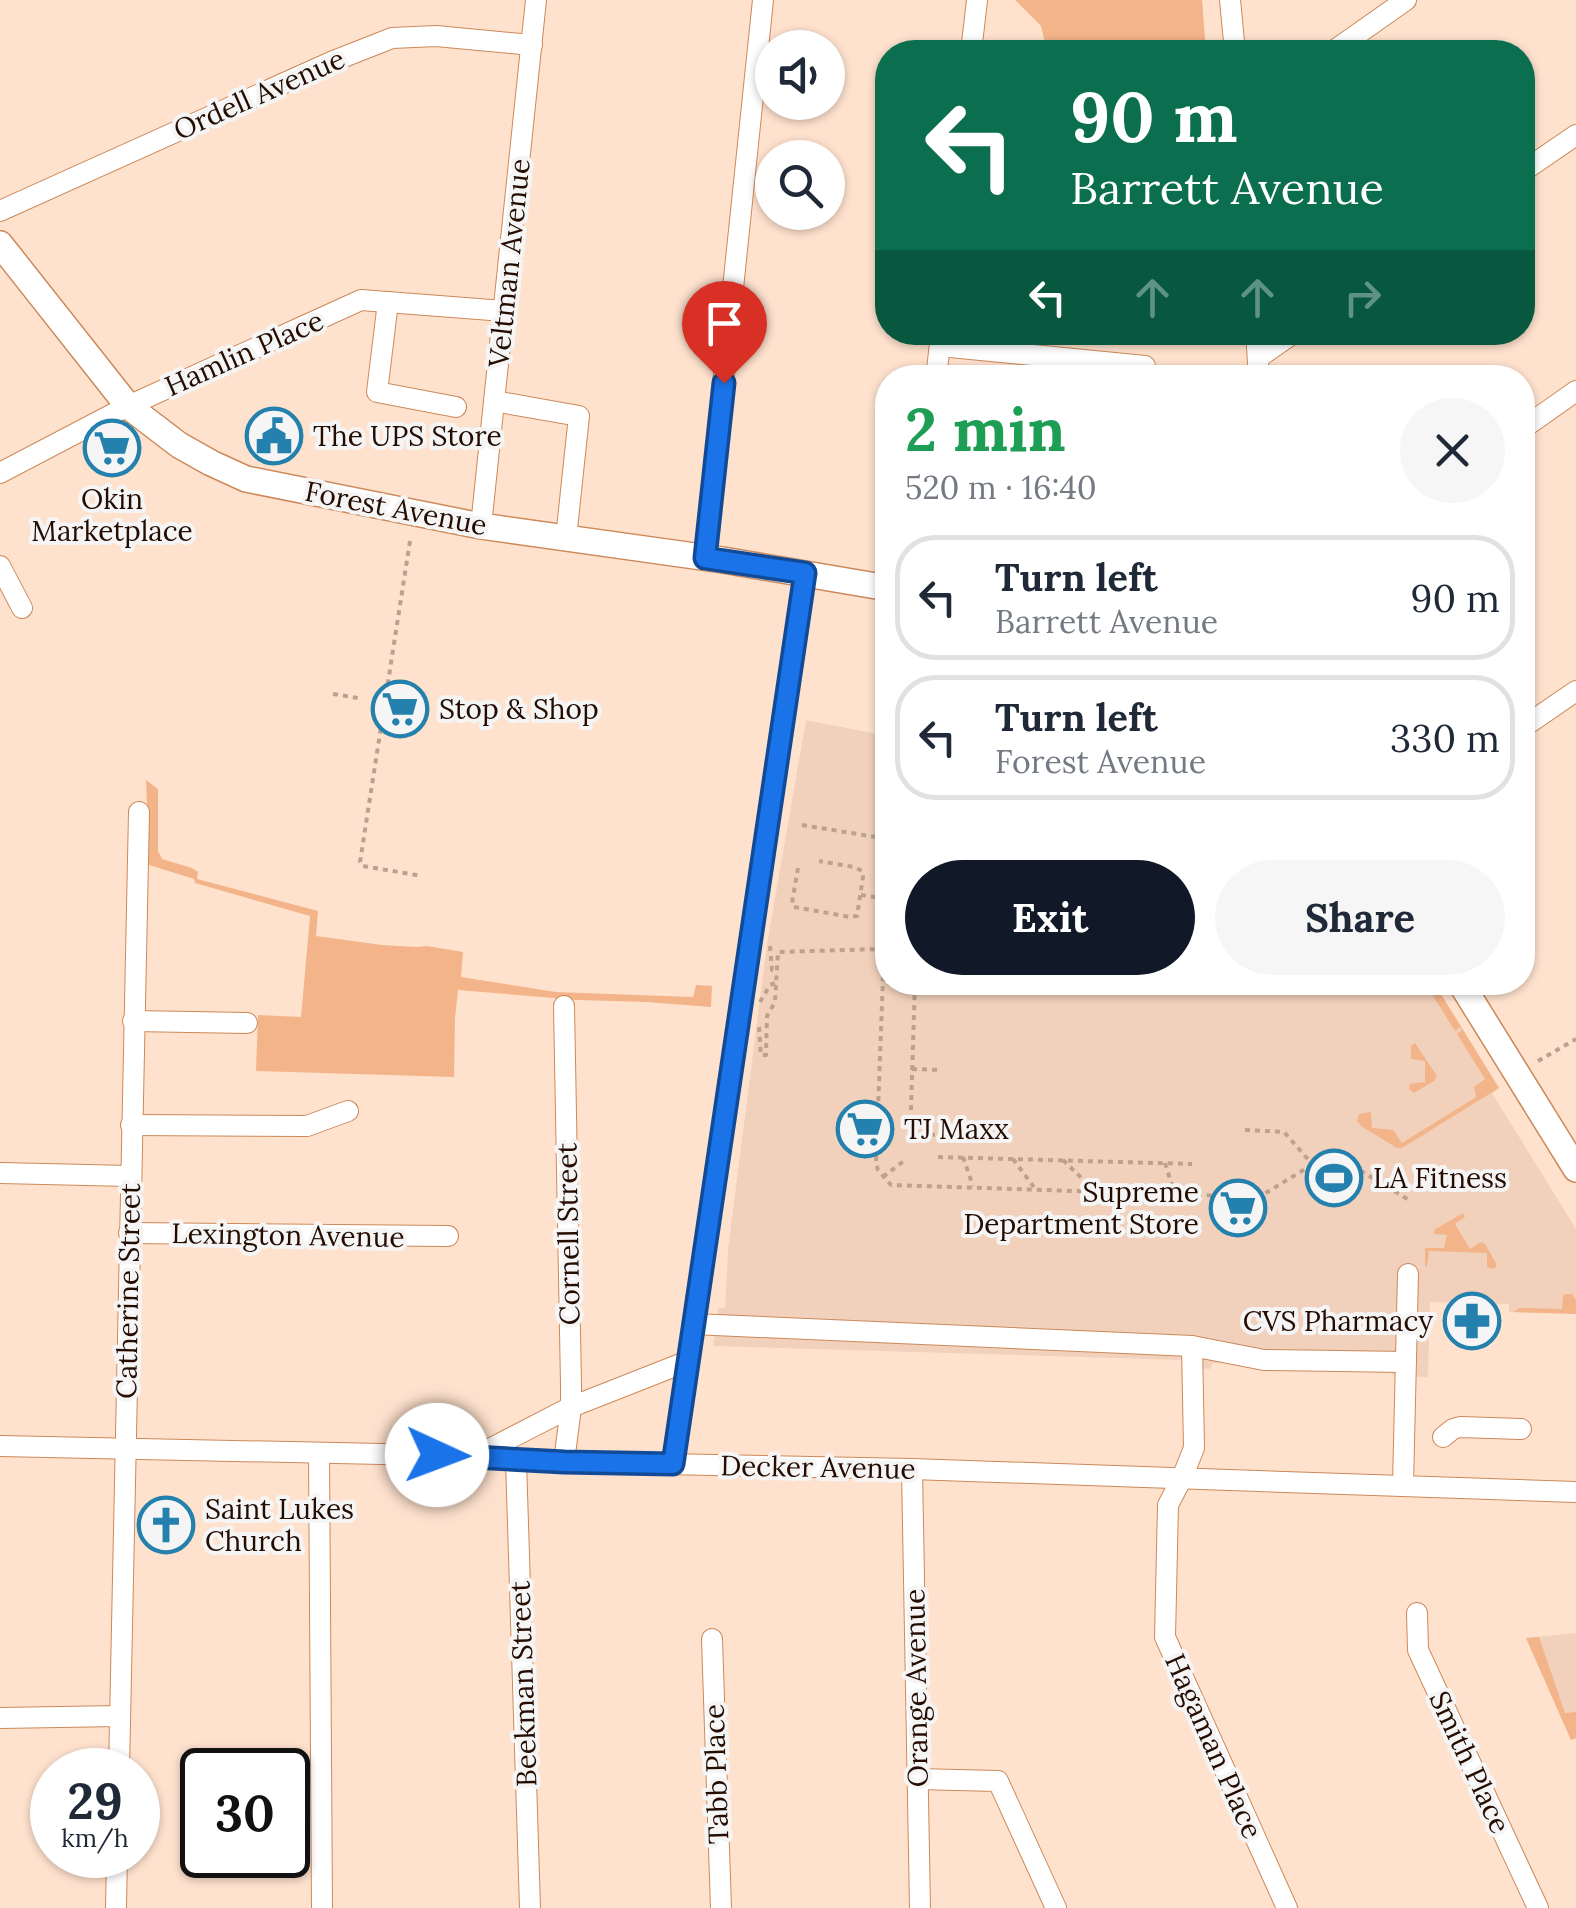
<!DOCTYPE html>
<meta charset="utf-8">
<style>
:root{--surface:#fff;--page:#f6f6f7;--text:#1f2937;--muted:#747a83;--line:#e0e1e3;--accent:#111827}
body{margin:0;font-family:Lora,serif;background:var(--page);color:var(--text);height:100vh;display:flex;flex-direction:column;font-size:38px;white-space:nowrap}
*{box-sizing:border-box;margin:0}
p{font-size:32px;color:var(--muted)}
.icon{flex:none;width:55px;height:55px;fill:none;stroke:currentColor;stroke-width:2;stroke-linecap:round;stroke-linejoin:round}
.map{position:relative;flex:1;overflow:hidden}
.panel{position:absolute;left:875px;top:365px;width:660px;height:630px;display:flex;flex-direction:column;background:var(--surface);border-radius:40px;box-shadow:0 2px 8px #0004}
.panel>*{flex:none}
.hud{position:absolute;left:875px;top:40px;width:660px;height:305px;border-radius:40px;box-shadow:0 2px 8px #0004;background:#0b6e4f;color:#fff;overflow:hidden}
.controls{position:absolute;left:755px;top:30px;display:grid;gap:20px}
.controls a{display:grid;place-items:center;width:90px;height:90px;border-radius:50%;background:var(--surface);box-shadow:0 2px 8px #0004;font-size:50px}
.speed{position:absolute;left:30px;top:1748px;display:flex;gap:20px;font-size:50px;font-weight:700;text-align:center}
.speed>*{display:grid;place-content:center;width:130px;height:130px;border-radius:50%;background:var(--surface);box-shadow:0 2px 8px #0004;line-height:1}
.speed small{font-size:25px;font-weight:400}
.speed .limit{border:5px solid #111;border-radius:15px;background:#fff;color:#111}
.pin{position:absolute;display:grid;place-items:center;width:85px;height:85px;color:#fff;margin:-102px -42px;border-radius:50% 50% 50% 0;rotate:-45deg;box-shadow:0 0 10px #0007}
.pin .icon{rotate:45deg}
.me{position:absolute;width:110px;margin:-55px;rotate:92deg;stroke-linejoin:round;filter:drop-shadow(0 0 8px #0008)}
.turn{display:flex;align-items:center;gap:35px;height:210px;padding:0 30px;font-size:45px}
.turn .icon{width:130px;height:130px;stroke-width:2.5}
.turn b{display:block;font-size:70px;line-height:85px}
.lanes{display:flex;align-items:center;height:95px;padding:0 30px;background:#0003;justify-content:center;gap:50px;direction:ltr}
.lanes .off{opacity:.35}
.round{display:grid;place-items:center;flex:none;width:105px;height:105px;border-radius:52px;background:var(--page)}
.overview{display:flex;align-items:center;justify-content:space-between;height:170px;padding:0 30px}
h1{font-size:60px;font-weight:700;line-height:75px;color:#1e9e55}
.primary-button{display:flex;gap:20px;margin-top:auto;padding:20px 30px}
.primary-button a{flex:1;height:115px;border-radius:60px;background:var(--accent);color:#fff;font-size:40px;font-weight:700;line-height:115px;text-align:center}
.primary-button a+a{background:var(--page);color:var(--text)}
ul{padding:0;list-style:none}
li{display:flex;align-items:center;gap:30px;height:125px;margin:0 20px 15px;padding:0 10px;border:5px solid var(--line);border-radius:40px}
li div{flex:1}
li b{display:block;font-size:38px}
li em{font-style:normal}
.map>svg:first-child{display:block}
.built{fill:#f1d1bc}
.green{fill:#f4b489}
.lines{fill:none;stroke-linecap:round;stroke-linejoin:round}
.minor-casing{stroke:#cc8959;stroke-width:22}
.major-casing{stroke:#cc8959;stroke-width:28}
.path{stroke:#bda18f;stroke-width:4;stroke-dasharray:5 5;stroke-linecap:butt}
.minor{stroke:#fff;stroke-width:20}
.major{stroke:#fff;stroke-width:25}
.route-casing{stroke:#114b97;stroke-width:25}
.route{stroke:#1a73e8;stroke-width:18}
.labels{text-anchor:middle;stroke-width:8;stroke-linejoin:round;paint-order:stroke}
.street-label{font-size:28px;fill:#250c00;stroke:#f5f5f5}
.poi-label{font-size:28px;fill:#250c00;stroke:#f5f5f5;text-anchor:start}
</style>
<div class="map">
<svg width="1576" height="1908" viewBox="0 0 1576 1908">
<rect width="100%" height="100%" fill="#ffe2ce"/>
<g class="built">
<path d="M806,720l81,16 1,246 546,1 65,105 -7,5 84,136v85l-67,-2v-8l-79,-2 -2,75 -35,-2 -2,-4 -155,-8h-23l-3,6 -24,-2 -2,-6 -3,-1 -468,-14 5,-38h7l3,-59 39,-305z"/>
<path d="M1576,1633v105l-5,2 -45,-102z"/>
</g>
<g class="green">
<path d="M1015,0h187l4,52h-103l-58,-9 -4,-17z"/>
<path d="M146,780l12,9v62l4,8 30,9 6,4 -1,7 121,32 -2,25 66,9 35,2 10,-1 36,6 -2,25 95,15 137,5 3,-12 16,1 -1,21 -65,-5 -69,-2 -119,-10 -3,28 -1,59 -198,-6 2,-56 43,2 9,-101 -115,-33 -1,-4 -45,-14z"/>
<path d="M1425,983h9l65,105 -97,60h-5l-36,-22 -4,-5 2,-7 12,-2 1,16 21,2 9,13 74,-46 -2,-10 11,-8 -28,-45 5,-4 -2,-3 -5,4z"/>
<path d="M1415,1043l22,33 -3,5 -20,12 -5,-4 1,-5 15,-2v-21l-14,-2v-13z"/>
<path d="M1463,1213l2,4 -10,7 15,25 11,-7 4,2 11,19v4l-4,2 -5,-2v-14l-58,-2 -2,15h-2v-18h19l3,-13 -13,-1v-4z"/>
<path d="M1565,1294h7l4,6v14l-63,-2 7,-4 42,1 1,-12z"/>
<path d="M1539,1637l26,76 11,-1v26l-5,2 -45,-102z"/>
</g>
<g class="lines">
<g class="minor-casing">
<g id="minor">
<path d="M1230,0l5,52"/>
<path d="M971,52l6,-52"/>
<path d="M1332,52l74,-52"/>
<path d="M1522,172l54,-37"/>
<path d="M0,211l331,-149 61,-24 44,-2 96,9"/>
<path d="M388,302l-11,90 79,15"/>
<path d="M1256,332l3,46"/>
<path d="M940,346l205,20"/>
<path d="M1258,358l37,-26"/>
<path d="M936,378l5,-43"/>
<path d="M494,401l85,15 -13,122"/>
<path d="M1522,429l54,-38"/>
<path d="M0,473l128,-67 233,-106 143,11"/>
<path d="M481,526l55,-526"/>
<path d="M705,557l58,-557"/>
<path d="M0,566l22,42"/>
<path d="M1522,728l54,-37"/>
<path d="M133,1021l114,2"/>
<path d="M131,1125l176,1 41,-15"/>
<path d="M0,1173l130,3"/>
<path d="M129,1233l319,3"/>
<path d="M693,1324l499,22 72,14 142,2"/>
<path d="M1192,1346l2,102 -12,30 -14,27 -3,132 122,271"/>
<path d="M1443,1437l10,-8 7,-2 61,2"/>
<path d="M0,1446l476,10 88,6 348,7 664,23"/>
<path d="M319,1453l3,455"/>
<path d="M476,1456l95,-49 117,-46"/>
<path d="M516,1460l14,448"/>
<path d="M564,1462l7,-55v-22l-7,-379"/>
<path d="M673,1464l132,-891"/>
<path d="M912,1469l8,439"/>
<path d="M1403,1485l5,-211"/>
<path d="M1417,1613l1,37 120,258"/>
<path d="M712,1639l9,269"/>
<path d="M0,1718l120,-2"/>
<path d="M119,1770l20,-958"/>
<path d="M917,1779l81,2 58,127"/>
<path d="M116,1908l1,-53"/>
</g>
</g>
<g class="major-casing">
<g id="major">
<path d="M0,244l128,162 51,39 32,18 35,16 235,47 242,34 165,28"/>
<path d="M1460,982l116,187"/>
</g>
</g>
<g class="path">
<path d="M1311,341l13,-9"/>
<path d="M410,541l-50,321 3,4 59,10"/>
<path d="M333,694l25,4"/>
<path d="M802,825l86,14"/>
<path d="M798,868l-6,35 2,4 56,10 7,-1 6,-39 -1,-6 -8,-4 -35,-6"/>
<path d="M861,895l27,4"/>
<path d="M770,946l2,24h5"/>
<path d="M760,1002l10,-17 5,-2"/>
<path d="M759,1027l2,28h5l1,-39 8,-14 3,-50 102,-3 4,2 -8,213 2,6 13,15 368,12 66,-40 8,-3 76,46"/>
<path d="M1538,1061l38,-22"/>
<path d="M912,1069l29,1"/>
<path d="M1245,1130l39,2 29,33"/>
<path d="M910,1134l29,1"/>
<path d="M910,1140l5,-158"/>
<path d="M938,1157l254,7"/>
<path d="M963,1157l10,29"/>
<path d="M1013,1159l23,31"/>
<path d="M1063,1160l33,32"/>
<path d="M1165,1163l10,32"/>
<path d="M883,1177l22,-17"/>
</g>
<use href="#minor" class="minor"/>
<use href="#major" class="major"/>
</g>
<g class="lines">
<g class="route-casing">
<path id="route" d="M437,1455l127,7 109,2 132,-891 -100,-15 19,-175"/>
</g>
<use href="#route" class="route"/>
</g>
<defs>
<g id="civic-ring" transform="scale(2.875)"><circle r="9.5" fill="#f5f5f5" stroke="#2480ad" stroke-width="1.5"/><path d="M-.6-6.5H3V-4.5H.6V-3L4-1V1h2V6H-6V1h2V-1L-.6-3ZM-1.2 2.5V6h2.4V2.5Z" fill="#2480ad"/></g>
<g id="supermarket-ring" transform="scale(2.875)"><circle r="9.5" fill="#f5f5f5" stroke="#2480ad" stroke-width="1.5"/><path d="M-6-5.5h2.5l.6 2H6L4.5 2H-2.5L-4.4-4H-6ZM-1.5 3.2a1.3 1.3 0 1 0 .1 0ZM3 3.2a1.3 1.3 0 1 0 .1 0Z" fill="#2480ad"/></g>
<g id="stadium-ring" transform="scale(2.875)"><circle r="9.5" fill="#f5f5f5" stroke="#2480ad" stroke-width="1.5"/><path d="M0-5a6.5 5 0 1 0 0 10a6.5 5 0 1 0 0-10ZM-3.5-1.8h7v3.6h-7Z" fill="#2480ad"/></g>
<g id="pharmacy-ring" transform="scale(2.875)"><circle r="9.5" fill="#f5f5f5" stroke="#2480ad" stroke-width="1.5"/><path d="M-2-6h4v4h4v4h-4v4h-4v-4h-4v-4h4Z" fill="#2480ad"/></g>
<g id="church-ring" transform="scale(2.875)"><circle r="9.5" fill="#f5f5f5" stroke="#2480ad" stroke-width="1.5"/><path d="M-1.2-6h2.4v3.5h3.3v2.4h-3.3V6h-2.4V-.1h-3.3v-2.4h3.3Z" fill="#2480ad"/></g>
</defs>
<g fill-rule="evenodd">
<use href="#civic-ring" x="274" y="436"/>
<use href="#supermarket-ring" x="112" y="448"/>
<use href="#supermarket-ring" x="400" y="709"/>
<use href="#supermarket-ring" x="865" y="1129"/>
<use href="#stadium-ring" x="1334" y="1178"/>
<use href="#supermarket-ring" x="1238" y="1208"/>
<use href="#pharmacy-ring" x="1472" y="1321"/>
<use href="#church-ring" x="166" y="1525"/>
</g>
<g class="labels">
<g class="street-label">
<text transform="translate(259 94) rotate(-24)" y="10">Ordell Avenue</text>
<text transform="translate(509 263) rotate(-84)" y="10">Veltman Avenue</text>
<text transform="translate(244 353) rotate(-24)" y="10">Hamlin Place</text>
<text transform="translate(396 508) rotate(11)" y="10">Forest Avenue</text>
<text transform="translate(568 1234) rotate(-91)" y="10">Cornell Street</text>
<text transform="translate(288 1235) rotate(1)" y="10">Lexington Avenue</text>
<text transform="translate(128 1291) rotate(-89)" y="10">Catherine Street</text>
<text transform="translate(818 1467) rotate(1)" y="10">Decker Avenue</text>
<text transform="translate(523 1684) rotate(-92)" y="10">Beekman Street</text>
<text transform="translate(916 1688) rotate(-91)" y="10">Orange Avenue</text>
<text transform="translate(1214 1746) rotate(66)" y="10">Hagaman Place</text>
<text transform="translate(1470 1762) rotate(65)" y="10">Smith Place</text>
<text transform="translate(716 1774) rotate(-92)" y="10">Tabb Place</text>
</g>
<g class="poi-label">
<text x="313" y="446">The UPS Store</text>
<text x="112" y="509" text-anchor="middle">Okin<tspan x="112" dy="32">Marketplace</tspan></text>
<text x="439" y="719">Stop &amp; Shop</text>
<text x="904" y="1139">TJ Maxx</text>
<text x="1373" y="1188">LA Fitness</text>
<text x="1199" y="1202" text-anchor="end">Supreme<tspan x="1199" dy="32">Department Store</tspan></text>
<text x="1433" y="1331" text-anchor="end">CVS Pharmacy</text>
<text x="205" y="1519">Saint Lukes<tspan x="205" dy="32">Church</tspan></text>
</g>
</g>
</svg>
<div class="controls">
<a><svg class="icon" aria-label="sound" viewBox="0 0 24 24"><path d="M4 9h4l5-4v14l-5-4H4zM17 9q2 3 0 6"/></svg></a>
<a><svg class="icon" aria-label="search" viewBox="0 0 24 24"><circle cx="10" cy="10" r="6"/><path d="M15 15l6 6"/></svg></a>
</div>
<div class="speed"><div>29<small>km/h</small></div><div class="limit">30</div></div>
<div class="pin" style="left:724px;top:383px;background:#d93025"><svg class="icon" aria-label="arrive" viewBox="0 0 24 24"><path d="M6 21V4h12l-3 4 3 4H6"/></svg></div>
<svg class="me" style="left:437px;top:1455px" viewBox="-20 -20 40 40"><circle r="19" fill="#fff"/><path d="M0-13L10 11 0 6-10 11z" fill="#1a73e8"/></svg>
<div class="hud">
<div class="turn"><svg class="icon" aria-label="left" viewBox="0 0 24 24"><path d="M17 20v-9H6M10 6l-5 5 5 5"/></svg><div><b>90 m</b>Barrett Avenue</div></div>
<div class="lanes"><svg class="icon" aria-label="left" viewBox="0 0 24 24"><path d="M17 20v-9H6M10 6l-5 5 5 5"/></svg><svg class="icon off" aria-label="ahead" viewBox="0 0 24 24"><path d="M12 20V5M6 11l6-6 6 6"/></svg><svg class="icon off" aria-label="ahead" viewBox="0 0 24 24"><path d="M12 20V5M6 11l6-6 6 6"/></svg><svg class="icon off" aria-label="right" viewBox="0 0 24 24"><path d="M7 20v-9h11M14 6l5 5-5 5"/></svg></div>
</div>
<section class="panel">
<div class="overview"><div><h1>2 min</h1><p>520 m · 16:40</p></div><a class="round"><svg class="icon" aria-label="close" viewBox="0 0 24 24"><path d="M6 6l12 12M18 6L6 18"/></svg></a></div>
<ul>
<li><svg class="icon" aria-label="left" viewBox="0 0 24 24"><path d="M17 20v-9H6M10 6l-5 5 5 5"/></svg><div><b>Turn left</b><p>Barrett Avenue</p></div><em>90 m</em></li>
<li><svg class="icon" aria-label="left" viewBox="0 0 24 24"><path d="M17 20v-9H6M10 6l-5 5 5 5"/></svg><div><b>Turn left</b><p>Forest Avenue</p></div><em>330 m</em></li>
</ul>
<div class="primary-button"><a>Exit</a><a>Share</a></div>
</section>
</div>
